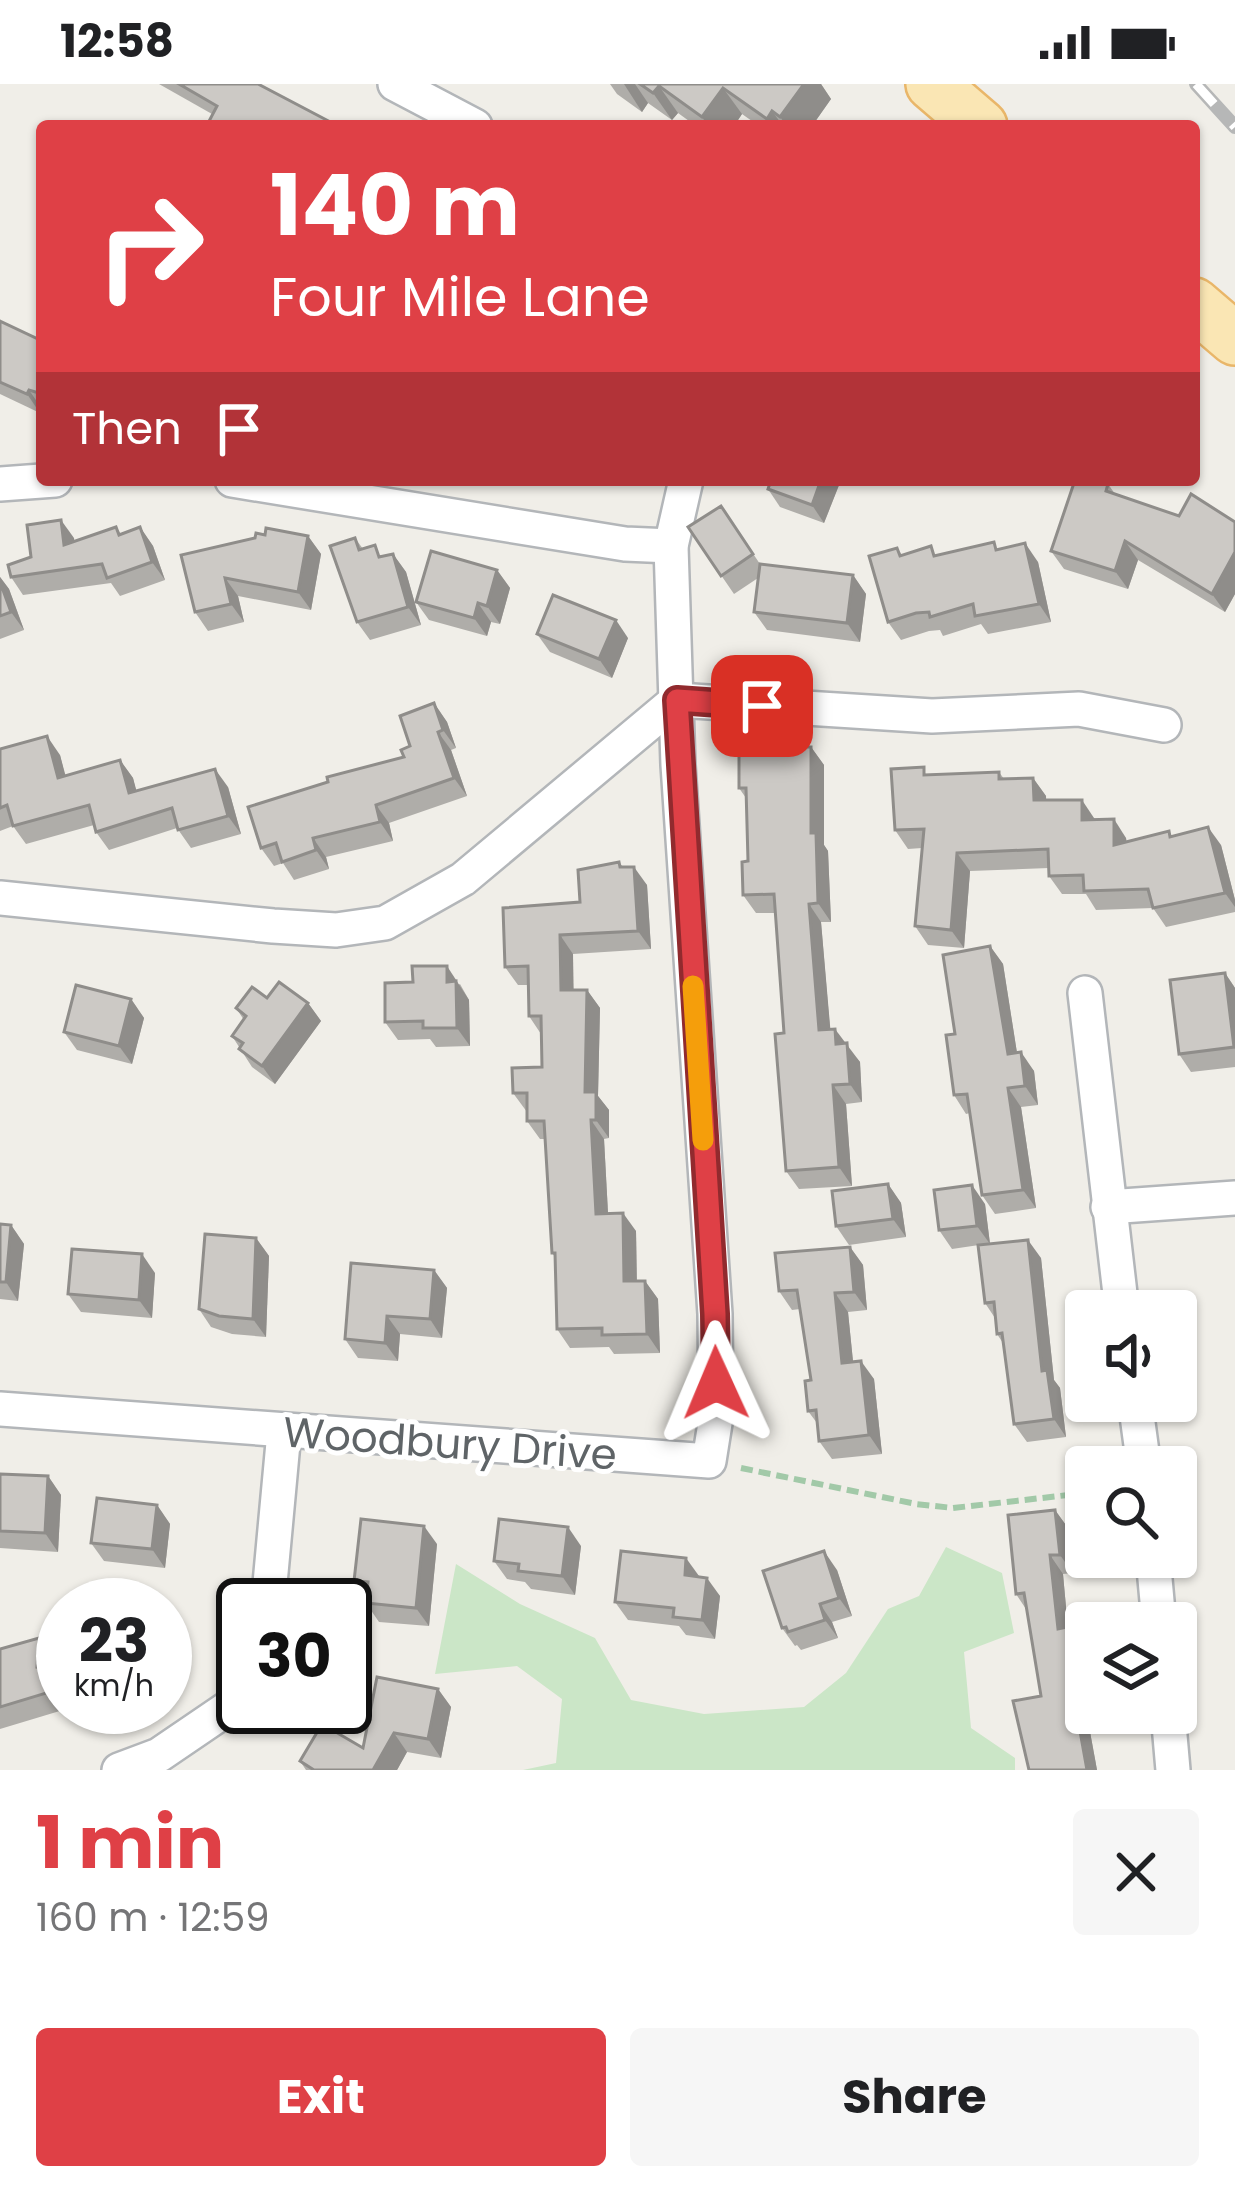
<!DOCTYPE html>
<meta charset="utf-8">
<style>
:root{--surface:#fff;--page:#f6f6f6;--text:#202124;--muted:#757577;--accent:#df4046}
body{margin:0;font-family:Poppins,sans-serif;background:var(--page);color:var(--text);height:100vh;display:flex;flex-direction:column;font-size:45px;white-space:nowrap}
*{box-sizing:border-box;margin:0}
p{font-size:39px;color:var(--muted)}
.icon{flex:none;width:66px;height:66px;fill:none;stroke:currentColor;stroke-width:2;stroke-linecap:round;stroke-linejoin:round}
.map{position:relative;height:1686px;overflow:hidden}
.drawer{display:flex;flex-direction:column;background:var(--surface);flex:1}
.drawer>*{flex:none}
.top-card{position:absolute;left:36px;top:36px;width:1164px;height:366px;border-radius:12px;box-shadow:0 3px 9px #0004;background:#df4046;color:#fff;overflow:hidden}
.fabs{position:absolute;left:1065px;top:1206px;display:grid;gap:24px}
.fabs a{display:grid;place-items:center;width:132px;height:132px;border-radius:12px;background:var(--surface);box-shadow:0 3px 9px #0004;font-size:60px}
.speed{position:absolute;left:36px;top:1494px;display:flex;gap:24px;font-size:60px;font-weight:700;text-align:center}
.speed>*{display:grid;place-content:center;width:156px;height:156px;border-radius:50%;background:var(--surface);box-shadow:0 3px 9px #0004;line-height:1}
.speed small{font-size:30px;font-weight:400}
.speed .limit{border:6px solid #111;border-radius:18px;background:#fff;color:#111}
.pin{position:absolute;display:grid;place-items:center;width:102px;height:102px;color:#fff;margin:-51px;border-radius:24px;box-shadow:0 6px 18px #0006}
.me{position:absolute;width:132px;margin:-66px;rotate:359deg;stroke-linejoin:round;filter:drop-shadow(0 0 9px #0008)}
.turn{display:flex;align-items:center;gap:42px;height:252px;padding:0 36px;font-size:54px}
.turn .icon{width:156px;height:156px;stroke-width:2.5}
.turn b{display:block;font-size:84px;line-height:102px}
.then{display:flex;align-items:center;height:114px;padding:0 36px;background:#0003;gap:24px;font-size:45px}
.round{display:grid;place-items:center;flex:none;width:126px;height:126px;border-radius:12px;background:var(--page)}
.overview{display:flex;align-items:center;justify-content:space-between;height:204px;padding:0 36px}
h1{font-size:72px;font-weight:700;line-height:90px;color:var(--accent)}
.primary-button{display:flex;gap:24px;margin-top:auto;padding:24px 36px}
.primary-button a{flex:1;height:138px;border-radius:12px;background:var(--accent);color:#fff;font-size:48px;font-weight:700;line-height:138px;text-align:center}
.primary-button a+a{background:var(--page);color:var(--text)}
.status{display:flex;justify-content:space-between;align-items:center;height:84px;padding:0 60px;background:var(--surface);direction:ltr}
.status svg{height:33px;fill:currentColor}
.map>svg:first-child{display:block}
.green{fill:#cbe6c7}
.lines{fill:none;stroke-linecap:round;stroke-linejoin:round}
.minor-casing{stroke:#b3b6b9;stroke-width:38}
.primary-casing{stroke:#e9b669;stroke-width:56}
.path{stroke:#a2c9a8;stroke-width:6;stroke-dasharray:12 6;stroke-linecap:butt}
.minor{stroke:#fff;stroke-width:33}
.primary{stroke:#fae6b4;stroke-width:51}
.rail-casing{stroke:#b6b7b7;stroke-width:14}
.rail{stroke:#fff;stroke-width:9;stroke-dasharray:27;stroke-linecap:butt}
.wall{fill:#afada9}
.shaded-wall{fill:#8f8d8a}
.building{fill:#ccc9c5;stroke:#8f8d8a;stroke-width:3}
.route-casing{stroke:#912a2e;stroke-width:30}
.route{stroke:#df4046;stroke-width:21}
.slow{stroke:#f59e0b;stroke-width:21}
.labels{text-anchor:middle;stroke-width:10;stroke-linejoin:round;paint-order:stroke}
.street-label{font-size:42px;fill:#5f6467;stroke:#fff}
</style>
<div class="status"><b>12:58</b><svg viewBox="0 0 49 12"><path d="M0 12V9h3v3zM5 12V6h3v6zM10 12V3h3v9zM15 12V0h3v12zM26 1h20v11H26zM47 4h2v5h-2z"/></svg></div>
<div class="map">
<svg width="1235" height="1686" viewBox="0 0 1235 1686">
<rect width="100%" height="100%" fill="#f0eee8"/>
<path class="green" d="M946,1463l56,26 12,60 -50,19 7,76 44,30v12h-492l33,-7 6,-64 -45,-33 -82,8 21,-110 64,40 75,34 36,62 73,14 100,-7 42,-34 42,-64 31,-13z"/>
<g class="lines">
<g class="minor-casing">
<g id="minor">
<path d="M395,0l80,42"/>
<path d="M232,396l393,64 46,2"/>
<path d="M0,400l55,-4"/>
<path d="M677,616l255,16 147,-7 85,16"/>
<path d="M0,814l273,28 63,4 49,-7 78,-44 214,-179"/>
<path d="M1085,909l37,318"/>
<path d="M1108,1123l127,-9"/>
<path d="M1135,1317l9,66"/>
<path d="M0,1325l709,52 7,-44 -1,-103 -37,-549 -7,-219 15,-66"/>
<path d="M1153,1473l6,66"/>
<path d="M268,1521l16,-173"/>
<path d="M1168,1629l5,57"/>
<path d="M119,1686l40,-15 72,-49 12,-27"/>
</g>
</g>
<g class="primary-casing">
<g id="primary">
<path d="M932,0l49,42"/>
<path d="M1194,220l41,35"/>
</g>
</g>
<path class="path" d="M741,1384l175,36 37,4 133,-15"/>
<use href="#minor" class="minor"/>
<use href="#primary" class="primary"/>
<g class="rail-casing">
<path id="rail" d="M1196,0l39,43"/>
</g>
<use href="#rail" class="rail"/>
</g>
<g class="wall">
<path d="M159,0h99l-46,30z"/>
<path d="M610,0h211l10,15 -19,27h-53l-17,-12 -8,12h-38l-18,-13 -6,7 -24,-17 -6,9 -25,-18z"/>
<path d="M0,237l42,20v68l-2,4 -40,-19z"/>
<path d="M841,396l-17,43 -44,-16 -12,-18z"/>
<path d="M1108,400l7,10 64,22 56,6v72l-10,18 -87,-52 -10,29 -64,-20 -13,-18z"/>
<path d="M721,422l39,58 93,11 13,19 -6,48 -93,-12 -13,-18 4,-34 -24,16 -46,-67z"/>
<path d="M116,443l5,7 19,-7 13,19 12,34 -45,16 -9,-13 -88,12 -12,-18 20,-20 43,-19v4z"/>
<path d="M265,451l43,1 13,18 -10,56 -73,-14 6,26 -36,9 -13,-19 60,-74z"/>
<path d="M355,454l8,11 19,7 11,-2 13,18 15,53 -51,15 -13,-18z"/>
<path d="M897,464l5,7h35l62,-6 39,13 13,60 -63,12 -7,-10 -38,12 -3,-6 -11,1 -28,9 -13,-18z"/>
<path d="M497,486l13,18 -10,36 -9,-2 -4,14 -58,-16 -13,-18z"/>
<path d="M0,493l9,12 15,41 -24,9z"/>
<path d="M537,550l91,4 -16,40 -62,-26z"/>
<path d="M434,619l13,19 9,26 -5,2 16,46 -78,27 4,18 -67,16 3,12 -35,11 -11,-17 -9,3 -13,-18 143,-91z"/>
<path d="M811,663l13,18v80l4,6 3,71h-10l9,107 30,33 2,40 -16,2 6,82 -53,3 -13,-18 -2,-138 -9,-120h-19l-13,-18 5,-34 -2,-63 -7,-10z"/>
<path d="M0,665l60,6 5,21 55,-16 13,18 3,13 92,-4 13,47 -50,14 -14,-20 -68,22 -13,-18 -2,-7 -68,19 -13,-18 -13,5z"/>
<path d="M999,688l5,7 29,-1 13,18v4l48,18 32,20 1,4 42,-11 3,5 49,9 14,55v12l-69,15 -13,-19 -57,2 -10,-16h-24l-13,-18v-8l-79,3 -6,77 -36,-3 -13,-19 7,-78 -14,1 -13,-19 34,-56z"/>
<path d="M619,778l4,5 24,18 4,64 -78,5v36h14l13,18 -2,88 11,14v28l-5,1 4,74 28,18 1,50h8l13,18 2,54 -46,1 -5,-7 -39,1 -13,-19 -1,-71 -4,-5 -7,-114h-5l-13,-18v-9l-14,-19 29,-26 -1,-33 -12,-18 -1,-31h-10l-13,-18 75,-65z"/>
<path d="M990,862l13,18 14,89 17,18 4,34 -17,2 15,101 -41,6 -13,-19 -12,-82 -4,1 -12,-19 1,-61z"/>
<path d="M1225,889l10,15v79l-44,5 -12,-18z"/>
<path d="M460,900l9,16 1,46 -34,1 -6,-8 -32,1 -13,-18z"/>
<path d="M267,914l41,5 13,18 -46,63 -23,-17 -20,-31 12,-16 -8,-12z"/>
<path d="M131,915l13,19 -12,46 -55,-14 -13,-18z"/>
<path d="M888,1100l13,19 5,34 -57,8 -13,-19z"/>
<path d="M985,1120l5,40 51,14 13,122 6,8 6,49 -39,5 -13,-18 -11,-81 -6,-9 -2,-16 -10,-15 -6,-58 -27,4 -13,-19z"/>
<path d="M0,1140l11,1 13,19 -6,57 -18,-2z"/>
<path d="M256,1154l13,18 -3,81 -34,-3 -21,-7 -12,-18z"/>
<path d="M850,1163l13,18 4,45 -19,2 5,50 21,17 8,75 -50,5 -13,-18 -2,-18 -9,-12 3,-31 -11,-71 -8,1 -13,-19z"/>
<path d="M434,1186l13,18 -5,50 -42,-4 -2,27 -40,-3 -13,-19z"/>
<path d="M155,1189l-3,45 -71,-6 -13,-18z"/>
<path d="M0,1390l48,2 13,19 -3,57 -58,-4z"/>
<path d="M157,1421l13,19 -5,44 -61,-7 -13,-18z"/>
<path d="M1055,1426l13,18 5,45 -10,1 5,55 12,17 6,31v11h-4l15,82h-68l12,-74 -15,-87 -10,-15z"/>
<path d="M437,1460l-8,82 -50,-4 -13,-19v-5l-12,-17z"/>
<path d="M581,1462l-6,49 -44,-6 -6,-7 -18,-3 -13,-18z"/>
<path d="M837,1486l15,46 -20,6 6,16 -37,12 -4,-5 -2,1 -13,-18z"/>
<path d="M699,1493l21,19 -5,43 -29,-4 -7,-9 -51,-6 -13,-18z"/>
<path d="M39,1554l13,18 -1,12 12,1v38h10l-73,22v-80z"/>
<path d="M438,1605l13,18 -10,51 -34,-6 -10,18h-91l-6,-9 63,-13z"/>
</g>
<g class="shaded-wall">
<path d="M624,0h11l13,19 -6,9z"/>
<path d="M804,0h17l10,15 -19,27h-25l-7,-9z"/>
<path d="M659,2l19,27 -6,7 -19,-27z"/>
<path d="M723,4l19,26 -8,12h-26l-6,-9z"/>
<path d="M772,27l11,15h-11l-5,-7z"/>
<path d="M29,306l13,19 -2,4 -13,-19z"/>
<path d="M821,396h20l-17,43 -12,-18z"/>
<path d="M61,436l13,18 3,25 -13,-18z"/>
<path d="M140,443l13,19 12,34 -13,-18z"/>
<path d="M308,452l13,18 -10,56 -13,-18z"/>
<path d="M1125,457l13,19 -10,29 -13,-18z"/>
<path d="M1025,459l13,19 13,60 -12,-18z"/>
<path d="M1235,468v42l-10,18 -13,-18z"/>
<path d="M393,470l13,18 15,53 -13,-18z"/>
<path d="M497,486l13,18 -10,36 -13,-18z"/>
<path d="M853,491l13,19 -6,48 -13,-19z"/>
<path d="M0,493l9,12 15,41 -13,-18 -11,-30z"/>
<path d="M225,494l13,18 6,26 -13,-18z"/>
<path d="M478,519l13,19 -4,14 -13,-18z"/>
<path d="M616,536l12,18 -16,40 -13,-19z"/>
<path d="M434,619l13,19 9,26 -13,-18z"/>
<path d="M438,648l13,18 16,46 -13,-18z"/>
<path d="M47,652l13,19 11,41 -13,-18z"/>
<path d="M811,663l13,18v80l4,6 3,71 -13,-19 -7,-70z"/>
<path d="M120,676l13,18 9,33 -13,-18z"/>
<path d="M215,685l13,18 13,47 -13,-18z"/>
<path d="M1033,694l13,18 1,23 -13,-19z"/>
<path d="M1082,716l12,18 1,20 -13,-18z"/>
<path d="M376,721l13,18 4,18 -13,-19z"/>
<path d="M1114,735l12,19 1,25 -13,-18z"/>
<path d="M1208,743l13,18 14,55v7l-10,-14z"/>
<path d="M313,754l13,19 3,12 -13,-19z"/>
<path d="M957,769l13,18 -6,77 -13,-18z"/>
<path d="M634,783l13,18 4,64 -13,-18z"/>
<path d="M809,820l12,18 11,126 -13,-18z"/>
<path d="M560,851l13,19 1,55 -13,-19z"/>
<path d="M990,862l13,18 17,108 -12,-18z"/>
<path d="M447,882l22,34 1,46 -13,-18 -10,-46z"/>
<path d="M1225,889l10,15v61l-1,-2z"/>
<path d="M587,906l13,18 -2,88 11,14v28l-13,-18 -11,-28z"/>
<path d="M131,915l13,19 -12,46 -13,-18z"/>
<path d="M308,919l13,18 -46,63 -13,-18z"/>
<path d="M835,945l25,33 2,40 -12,-18 -14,-40z"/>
<path d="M1021,968l13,19 4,34 -13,-19z"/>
<path d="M833,1001l13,19 6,82 -13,-19z"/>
<path d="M1008,1004l13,19 15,101 -13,-18z"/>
<path d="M591,1036l13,19 5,93 -13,-18z"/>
<path d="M888,1100l13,19 5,34 -13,-18z"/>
<path d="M972,1101l13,19 5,40 -13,-18z"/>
<path d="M623,1129l13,18 1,69 -13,-19z"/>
<path d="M11,1141l13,19 -6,57 -12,-19z"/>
<path d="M256,1154l13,18 -3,81 -13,-18z"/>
<path d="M1028,1156l13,18 13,122 6,8 6,49 -12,-18 -12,-48z"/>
<path d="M850,1163l13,18 4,45 -13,-18z"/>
<path d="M142,1170l13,19 -3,45 -13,-18z"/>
<path d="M434,1186l13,18 -5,50 -12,-19z"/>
<path d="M645,1197l13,18 2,54 -13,-19z"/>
<path d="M835,1209l13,19 7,69 -13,-18z"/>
<path d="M387,1232l13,18 -2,27 -13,-18z"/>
<path d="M861,1277l13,18 8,75 -13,-19z"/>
<path d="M48,1392l13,19 -3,57 -13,-19z"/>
<path d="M157,1421l13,19 -5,44 -13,-19z"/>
<path d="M1055,1426l13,18 5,45 -13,-18z"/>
<path d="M424,1442l13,18 -8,82 -13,-18z"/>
<path d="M568,1443l13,19 -6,49 -13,-19z"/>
<path d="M824,1467l13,19 15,46 -13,-18z"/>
<path d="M1050,1471l13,19 5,55 12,17 6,39 -11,-16 -17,-40z"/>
<path d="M686,1474l13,18 -14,-1z"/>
<path d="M707,1494l13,18 -5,43 -13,-19z"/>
<path d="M820,1520l12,18 6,16 -13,-18z"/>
<path d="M39,1554l13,18 -2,29 -13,-18z"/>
<path d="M1069,1586l13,18 15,82h-10z"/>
<path d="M438,1605l13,18 -10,51 -13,-19z"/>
<path d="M394,1649l13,19 -10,18h-24z"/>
</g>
<g class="building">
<path d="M179,0h79l80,42h-129l-2,-1 10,-19z"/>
<path d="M640,0h164l-24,33 -8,-6 -5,8 -44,-31 -21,29 -43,-31 -6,7z"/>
<path d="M0,237l42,20v53l-13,-4 -2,4 -27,-12z"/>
<path d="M771,396h50l-9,25 -44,-16z"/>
<path d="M1075,396h19l14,4 -2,7 73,25 12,-22 44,28v30l-23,42 -87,-53 -10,30 -64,-20z"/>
<path d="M721,422l32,48 -32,22 -33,-49z"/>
<path d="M61,436l3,25 52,-18 3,8 21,-8 12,35 -45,16 -5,-14 -91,13 -3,-12 23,-8 -4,-32z"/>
<path d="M266,444l42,8 -10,56 -73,-14 6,26 -36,8 -14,-57 74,-17 1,-5 9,2z"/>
<path d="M355,454l4,12 16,-5 4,12 14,-3 15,53 -51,15 -27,-76z"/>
<path d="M994,458l2,8 29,-7 14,61 -64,12 -2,-12 -43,13 -1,-5 -13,1 -28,9 -19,-66 28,-8 3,8 31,-10 3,10z"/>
<path d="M431,467l66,19 -10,36 -9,-3 -4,15 -58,-16z"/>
<path d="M760,480l93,11 -6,48 -93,-11z"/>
<path d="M0,498l11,30 -11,4z"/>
<path d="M553,511l63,25 -17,39 -62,-25z"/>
<path d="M434,619l9,27 -5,2 16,46 -78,27 4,17 -67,16 3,12 -34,12 -6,-19 -15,5 -13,-41 80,-25 -1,-5 77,-20 -3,-7 9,-4 -10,-30z"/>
<path d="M47,652l11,42 62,-18 9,33 86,-24 13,47 -50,14 -6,-22 -76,24 -7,-27 -76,21 -6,-21 -7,3v-59z"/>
<path d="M739,663h72v86h5l2,70 -9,1 10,126 16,-1 1,15 11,-1 3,41 -17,1 6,82 -53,4 -11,-137 9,-1 -10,-139 -31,1 -1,-33 6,-1 -2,-73h-7z"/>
<path d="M924,683v8l75,-3v7l34,-1 1,22h48v20l32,-1v26l55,-14 1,6 38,-10 17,66 -72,15 -5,-19 -64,2 -1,-16 -34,1 -1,-27 -91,4 -6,77 -36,-4 9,-97 -29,1 -4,-61z"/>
<path d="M619,778l1,5h14l4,64 -78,4 1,55h26l-2,102h11v28h-5l5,94 27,-1 1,68h21l2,53 -45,1v-7l-45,1 -2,-76h-3l-8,-132h-17v-28h-14l-1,-25 30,-1 -1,-51h-12l-1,-50 -23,1 -2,-59 77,-6 -2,-32z"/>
<path d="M990,862l18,108 13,-2 4,34 -17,2 15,102 -41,5 -15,-101 -13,1 -8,-60 9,-1 -12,-79z"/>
<path d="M412,882h35v16l9,-1 1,47h-34v-7l-38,1v-39l28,-1z"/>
<path d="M1225,889l9,74 -55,7 -9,-74z"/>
<path d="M279,898l29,21 -46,63 -23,-17 4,-6 -11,-7 14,-20 -10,-8 16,-21 15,11z"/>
<path d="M76,901l55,14 -12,47 -55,-14z"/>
<path d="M888,1100l5,35 -57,7 -4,-35z"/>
<path d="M972,1101l5,41 -38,4 -5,-40z"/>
<path d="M0,1140l11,1 -5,57h-6z"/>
<path d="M205,1150l51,4 -3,81 -34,-3 -20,-7z"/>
<path d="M1028,1156l14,131 5,-1 7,49 -40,5 -12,-91 -5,1 -3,-32 -9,1 -7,-58z"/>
<path d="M850,1163l4,45 -19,1 7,70 19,-2 8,74 -50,6 -3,-31 -8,1 -3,-30 6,-1 -14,-90 -18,1 -4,-38z"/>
<path d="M72,1165l70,5 -3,46 -71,-6z"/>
<path d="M351,1179l83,7 -4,49 -43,-3 -2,27 -40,-4z"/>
<path d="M0,1390l48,2 -3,57 -45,-2z"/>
<path d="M97,1414l60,7 -5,44 -61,-6z"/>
<path d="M1055,1426l5,45h-10l8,74 9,-2 8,42 -6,1 18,100h-58l-16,-69 28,-5 -17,-103 -8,1 -8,-79z"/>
<path d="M361,1435l63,7 -8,82 -50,-5 2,-21 -14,-1z"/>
<path d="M499,1435l69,8 -6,49 -44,-5 1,-7 -25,-3z"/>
<path d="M621,1467l65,7 -1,17 22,3 -5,42 -29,-3 1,-9 -59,-6z"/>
<path d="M824,1467l15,47 -19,6 5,16 -37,12 -2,-5 -4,1 -19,-57z"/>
<path d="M39,1554l-2,29 26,2v19l-63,19v-58z"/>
<path d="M377,1593l61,12 -10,50 -34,-6 -21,37h-59l-14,-9 22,-37 41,24z"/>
</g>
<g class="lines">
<g class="route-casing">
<path id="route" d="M716,1299l-1,-69 -38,-614 85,6"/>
</g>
<use href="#route" class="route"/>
<path class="slow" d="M693,902l10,154"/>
</g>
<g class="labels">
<g class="street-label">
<text transform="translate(450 1359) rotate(4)" y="15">Woodbury Drive</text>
</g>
</g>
</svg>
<div class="fabs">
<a><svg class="icon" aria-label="sound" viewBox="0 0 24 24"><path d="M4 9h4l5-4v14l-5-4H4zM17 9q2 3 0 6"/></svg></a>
<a><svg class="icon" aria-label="search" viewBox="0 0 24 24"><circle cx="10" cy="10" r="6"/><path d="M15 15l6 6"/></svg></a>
<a><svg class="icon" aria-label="layers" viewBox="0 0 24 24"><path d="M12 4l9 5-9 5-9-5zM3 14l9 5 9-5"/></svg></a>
</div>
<div class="speed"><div>23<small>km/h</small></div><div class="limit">30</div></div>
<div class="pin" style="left:762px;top:622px;background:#d93025"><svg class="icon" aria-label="arrive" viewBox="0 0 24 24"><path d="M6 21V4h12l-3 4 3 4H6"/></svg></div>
<svg class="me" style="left:716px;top:1299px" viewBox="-20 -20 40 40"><path d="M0-17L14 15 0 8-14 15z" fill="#df4046" stroke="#fff" stroke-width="4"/></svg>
<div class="top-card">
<div class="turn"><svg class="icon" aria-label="right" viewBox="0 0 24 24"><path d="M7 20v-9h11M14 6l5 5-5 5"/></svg><div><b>140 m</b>Four Mile Lane</div></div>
<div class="then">Then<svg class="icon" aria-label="arrive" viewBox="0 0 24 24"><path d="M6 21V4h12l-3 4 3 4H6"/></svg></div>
</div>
</div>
<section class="drawer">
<div class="overview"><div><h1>1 min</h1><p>160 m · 12:59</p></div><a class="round"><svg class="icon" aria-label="close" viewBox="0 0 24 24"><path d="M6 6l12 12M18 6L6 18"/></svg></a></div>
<div class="primary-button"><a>Exit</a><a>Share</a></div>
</section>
